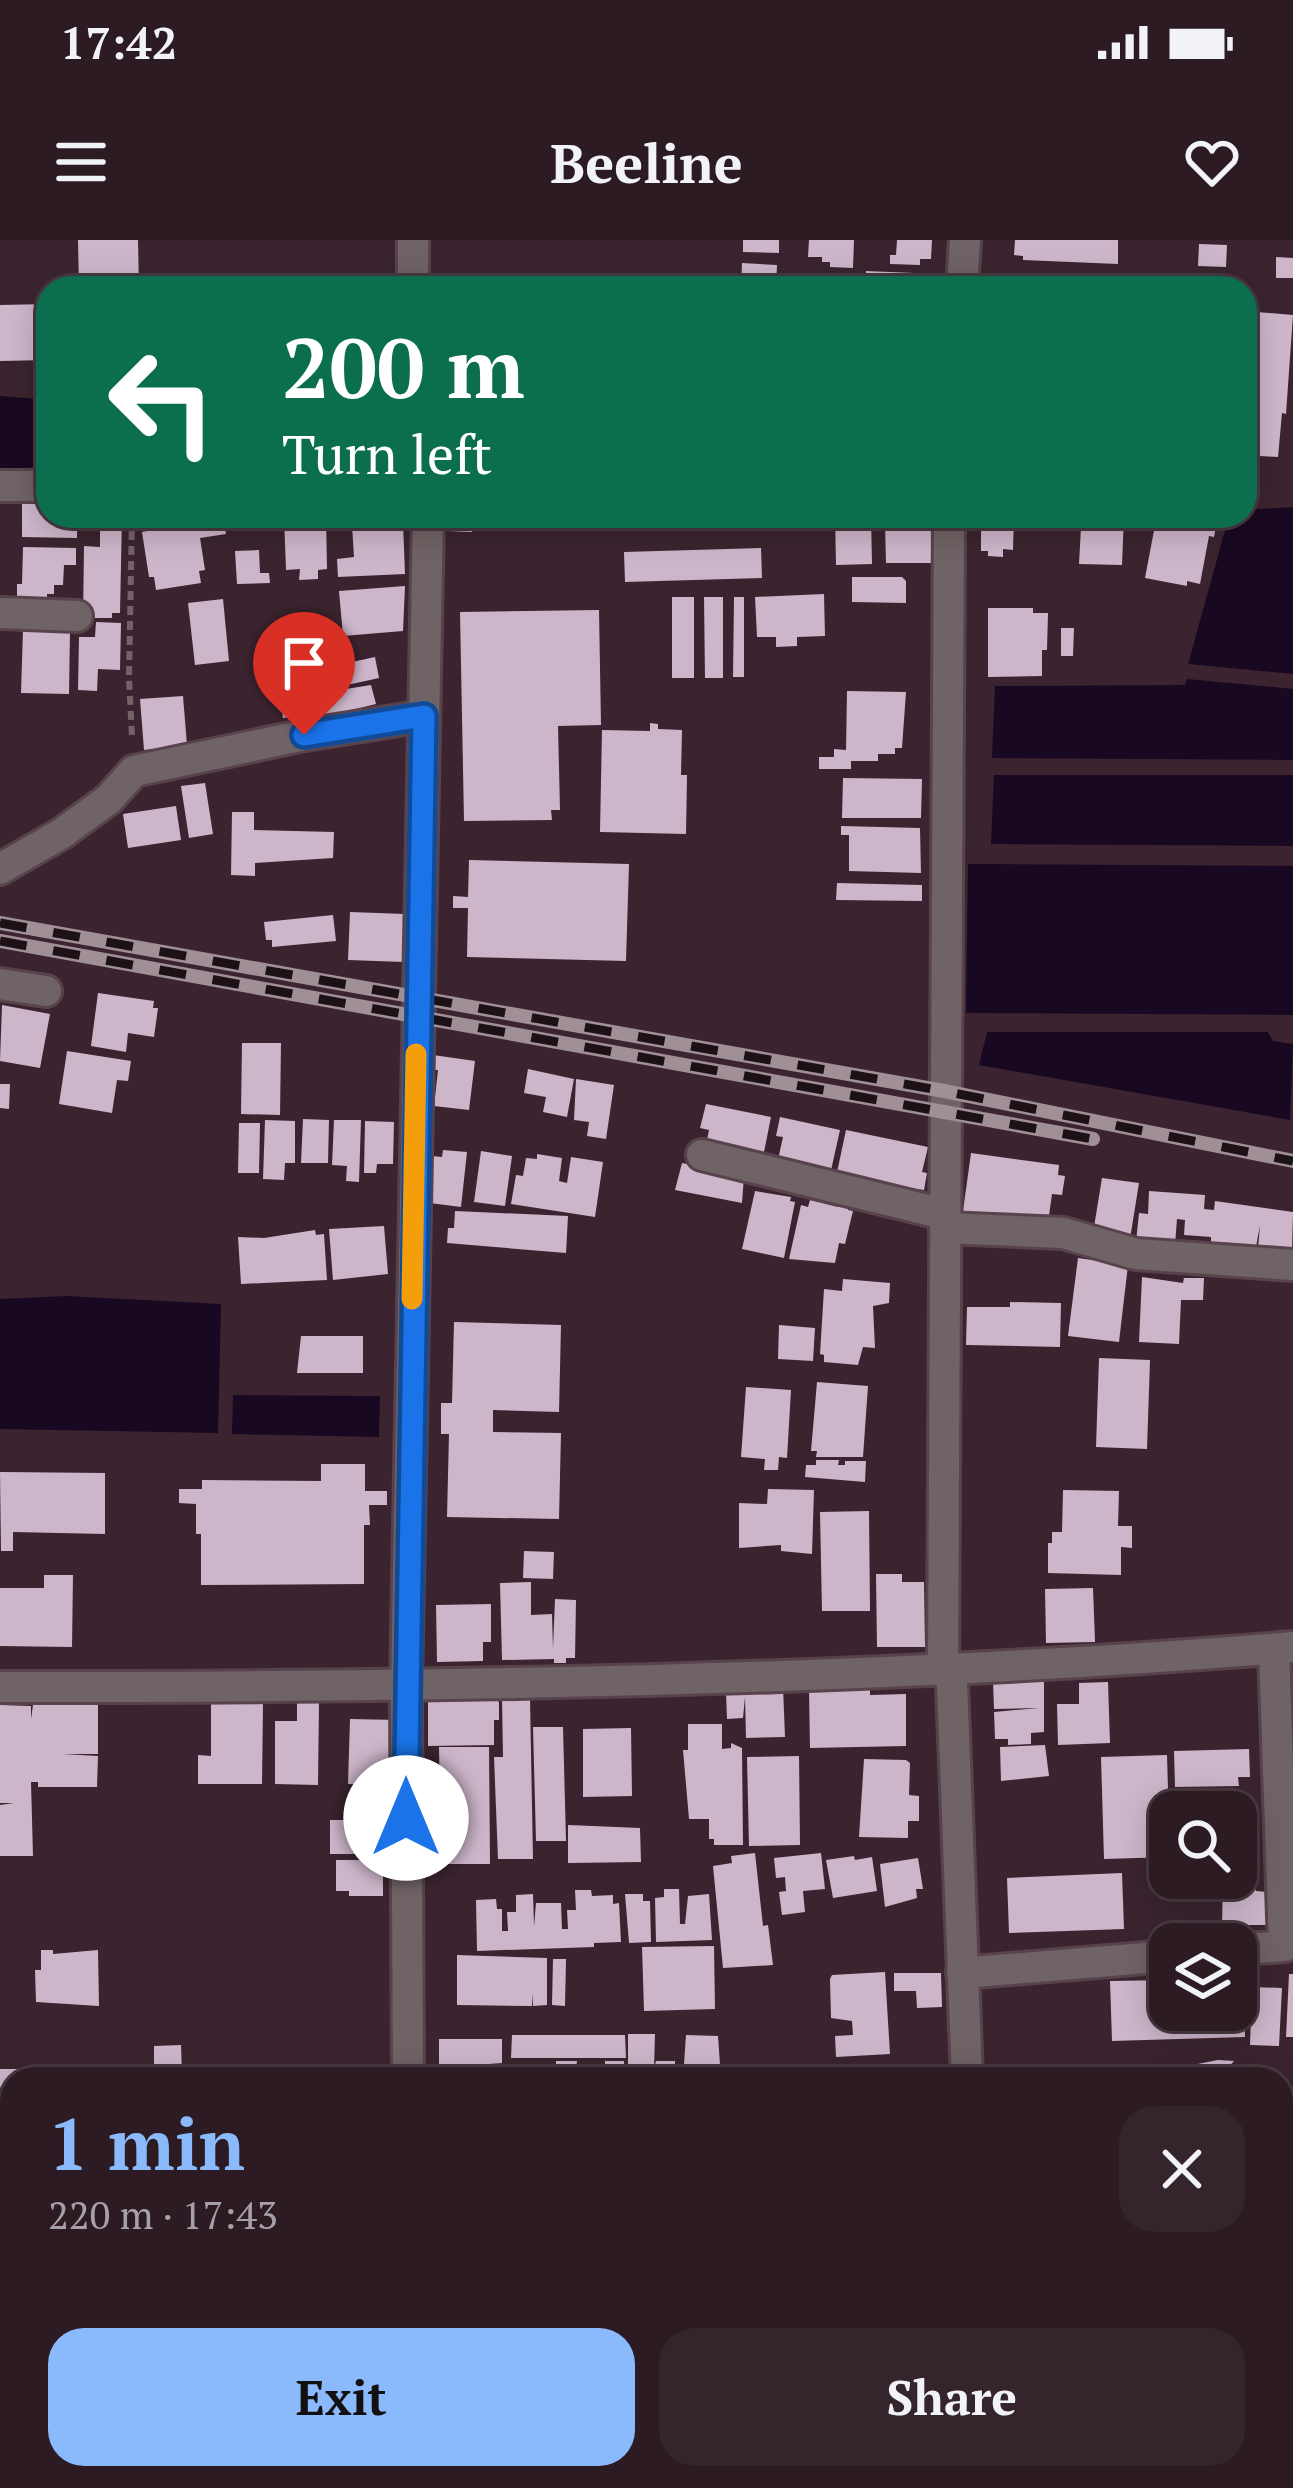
<!DOCTYPE html>
<meta charset="utf-8">
<style>
:root{--surface:#2c1b23;--page:#34242b;--text:#f1f3f6;--muted:#a6a1a6;--line:#483941;--accent:#8bbafc}
body{margin:0;font-family:"PT Serif",serif;background:var(--page);color:var(--text);height:100vh;display:flex;flex-direction:column;font-size:45px;white-space:nowrap}
*{box-sizing:border-box;margin:0}
p{font-size:39px;color:var(--muted)}
.icon{flex:none;width:66px;height:66px;fill:none;stroke:currentColor;stroke-width:2;stroke-linecap:round;stroke-linejoin:round}
.map{position:relative;flex:1;overflow:hidden}
.panel{position:absolute;left:0px;top:1827px;width:1293px;height:423px;display:flex;flex-direction:column;background:var(--surface);border-radius:36px 36px 0 0;box-shadow:0 6px 30px #0003,0 0 0 3px var(--line)}
.panel>*{flex:none}
.banner{position:absolute;left:36px;top:36px;width:1221px;height:252px;border-radius:36px;box-shadow:0 6px 30px #0003,0 0 0 3px var(--line);background:#0b6e4f;color:#fff;overflow:hidden}
.buttons{position:absolute;left:1149px;top:1551px;display:grid;gap:24px}
.buttons a{display:grid;place-items:center;width:108px;height:108px;border-radius:24px;background:var(--surface);box-shadow:0 6px 30px #0003,0 0 0 3px var(--line);font-size:60px}
.pin{position:absolute;display:grid;place-items:center;width:102px;height:102px;color:#fff;margin:-123px -51px;border-radius:50% 50% 50% 0;rotate:-45deg;box-shadow:0 0 12px #0007}
.pin .icon{rotate:45deg}
.me{position:absolute;width:132px;margin:-66px;rotate:0deg;stroke-linejoin:round;filter:drop-shadow(0 0 9px #0008)}
.turn{display:flex;align-items:center;gap:42px;height:252px;padding:0 48px;font-size:54px}
.turn .icon{width:156px;height:156px;stroke-width:2.5}
.turn b{display:block;font-size:84px;line-height:102px}
.round{display:grid;place-items:center;flex:none;width:126px;height:126px;border-radius:36px;background:var(--page)}
.head{display:flex;align-items:center;justify-content:space-between;height:204px;padding:0 48px}
h1{font-size:72px;font-weight:600;line-height:90px;color:var(--accent)}
.primary-button{display:flex;gap:24px;margin-top:auto;padding:24px 48px}
.primary-button a{flex:1;height:138px;border-radius:36px;background:var(--accent);color:#111;font-size:48px;font-weight:600;line-height:138px;text-align:center}
.primary-button a+a{background:var(--page);color:var(--text)}
.status{display:flex;justify-content:space-between;align-items:center;height:84px;padding:0 60px;background:var(--surface);direction:ltr}
.status svg{height:33px;fill:currentColor}
header{display:flex;justify-content:space-between;align-items:center;height:156px;padding:0 48px;background:var(--surface);font-size:54px;font-weight:600}
.map>svg:first-child{display:block}
.water{fill:#190821}
.building{fill:#cdb6ca}
.lines{fill:none;stroke-linecap:round;stroke-linejoin:round}
.minor-casing{stroke:#58434d;stroke-width:36}
.path{stroke:#75616a;stroke-width:6;stroke-dasharray:9 6;stroke-linecap:butt}
.minor{stroke:#706365;stroke-width:30}
.rail-casing{stroke:#a18f97;stroke-width:14}
.rail{stroke:#1b1116;stroke-width:9;stroke-dasharray:27;stroke-linecap:butt}
.route-casing{stroke:#114b97;stroke-width:30}
.route{stroke:#1a73e8;stroke-width:21}
.slow{stroke:#f59e0b;stroke-width:21}
</style>
<div class="status"><b>17:42</b><svg viewBox="0 0 49 12"><path d="M0 12V9h3v3zM5 12V6h3v6zM10 12V3h3v9zM15 12V0h3v12zM26 1h20v11H26zM47 4h2v5h-2z"/></svg></div>
<header><svg class="icon" aria-label="menu" viewBox="0 0 24 24"><path d="M4 6h16M4 12h16M4 18h16"/></svg>Beeline<svg class="icon" aria-label="heart" viewBox="0 0 24 24"><path d="M12 20l-8-8c-3-5 5-10 8-4 3-6 11-1 8 4z"/></svg></header>
<div class="map">
<svg width="1293" height="2248" viewBox="0 0 1293 2248">
<rect width="100%" height="100%" fill="#3b242f"/>
<g class="water">
<path d="M0,156l48,4v67l-48,2z"/>
<path d="M1293,267v167l-105,-10 41,-148h16v-6z"/>
<path d="M1187,439l106,10v71l-301,-2 3,-72 190,-1z"/>
<path d="M994,535h299v71l-302,-2z"/>
<path d="M968,624l325,2v149l-327,-2z"/>
<path d="M987,792h281l5,9 20,3 -3,76 -311,-55z"/>
<path d="M66,1056l155,8 -3,129 -218,-4v-130z"/>
<path d="M233,1155l147,1 -1,41 -147,-3z"/>
</g>
<g class="building">
<path d="M78,0h60l1,48h-60z"/>
<path d="M743,0h36v13l-36,-1z"/>
<path d="M809,0h45l-1,28 -23,-1v-5h-8v-5h-14z"/>
<path d="M897,0h35l-1,19h-11v6l-30,-1v-9h6z"/>
<path d="M1015,0h103v24l-95,-4v-4l-9,-1z"/>
<path d="M1199,4l28,1 -1,22 -28,-1z"/>
<path d="M1276,17l17,1v20h-17z"/>
<path d="M742,23l35,2 -1,23h-35z"/>
<path d="M866,31l48,2v15h-49z"/>
<path d="M820,37l31,2v9h-31z"/>
<path d="M47,64l1,56 -48,1v-56z"/>
<path d="M1245,71l48,4 -7,99 -4,-1 -4,44 -33,-2z"/>
<path d="M22,263h26v13h29v22l-55,-1z"/>
<path d="M100,276h22l-2,97h-8v5h-29l1,-72 16,1z"/>
<path d="M223,276l3,18 -26,4 5,32 -6,1 2,12 -45,7 -2,-13h-5l-7,-45z"/>
<path d="M284,276h42l1,53 -9,1v9l-19,1 1,-11 -14,1z"/>
<path d="M447,276h25v16l-25,-1z"/>
<path d="M604,276h154l-1,9 -153,-1z"/>
<path d="M835,276h36l1,48 -36,1z"/>
<path d="M981,276h33l-1,34 -10,-1v8l-15,-1v-5h-7z"/>
<path d="M1076,276h48l-2,49 -43,-1 2,-37h-5z"/>
<path d="M1162,276h56l-4,21 -5,-1 -9,48 -13,-3v5l-42,-8 11,-58 5,1z"/>
<path d="M914,278h18v45h-46l-1,-39h29z"/>
<path d="M403,283l2,51 -67,3 -1,-18 17,-2 -2,-32z"/>
<path d="M23,307l53,1v17h-12l-1,20h-9v9h-7v5l-30,-1v-14h5z"/>
<path d="M761,308l1,30 -137,4 -1,-30z"/>
<path d="M259,310l1,23h9l1,10 -33,1 -2,-33z"/>
<path d="M852,337h50l4,4v22l-54,-1z"/>
<path d="M405,346l-2,45 -60,5 -4,-45z"/>
<path d="M824,354l1,42 -28,1v9l-21,1v-10h-19l-2,-40z"/>
<rect x="672" y="357" width="22" height="81"/>
<path d="M704,357h19v81h-18z"/>
<path d="M734,357h10v80h-11z"/>
<path d="M223,359l6,62 -34,4 -7,-62z"/>
<path d="M988,368h45v5h15l-1,37h-5v26l-54,1z"/>
<path d="M599,370l2,115 -43,1 2,84h-9l1,10 -88,1 -4,-209z"/>
<path d="M96,382l25,1 -1,47 -22,-1 -1,22 -19,-1 1,-53h16z"/>
<path d="M1061,388h13l-1,28h-12z"/>
<path d="M23,390l47,1 -1,63 -48,-1z"/>
<path d="M375,417l4,21 -32,7 -4,-21z"/>
<path d="M332,419l6,21 -16,5 -6,-22z"/>
<path d="M301,423l7,52 -25,3 -7,-52z"/>
<path d="M371,445l5,19 -57,14 -5,-24z"/>
<path d="M847,451l59,1 -4,56h-7v6h-17v7h-27v8h-32v-12h15v-8l12,1z"/>
<path d="M183,456l4,49 -43,5 -4,-51z"/>
<path d="M650,483l8,1v5l24,1 -1,45h6l-1,59 -86,-2 2,-102 48,1z"/>
<path d="M843,538l79,1 -1,39h-79z"/>
<path d="M205,543l8,51 -24,4 -8,-52z"/>
<path d="M176,566l5,34 -53,8 -5,-34z"/>
<path d="M232,572h22v18l80,2 -1,26 -78,5v13l-24,-1z"/>
<path d="M841,586l79,2 1,45 -72,-2v-36h-8z"/>
<path d="M469,620l160,4 -3,97 -159,-4 1,-49h-15v-12l15,1z"/>
<path d="M837,643l85,2v16l-86,-1z"/>
<path d="M350,672l55,2 -1,48 -56,-2z"/>
<path d="M333,675l3,26 -64,6v-7h-6l-2,-18z"/>
<path d="M98,753l56,8 -1,7h5l-4,29 -26,-4 -2,19 -35,-6z"/>
<path d="M2,765l48,9 -10,54 -40,-7z"/>
<path d="M242,803h39l-1,72 -39,-1z"/>
<path d="M67,811l64,10 -3,20 -11,-1 -5,33 -53,-9z"/>
<path d="M433,815l42,6 -6,49 -35,-4 4,-36h-7z"/>
<path d="M528,829l46,10 -7,38 -24,-5 3,-15 -22,-4z"/>
<path d="M576,839l38,6 -8,54 -19,-3 2,-14 -15,-2z"/>
<path d="M0,844h10l-1,25 -9,-1z"/>
<path d="M706,864l65,13 -8,40 -57,-12 3,-15 -9,-2z"/>
<path d="M780,877l60,13 -10,45 -53,-11 6,-27 -7,-1z"/>
<path d="M303,879l26,1 -1,43h-27z"/>
<path d="M265,880l30,1v42h-10l-1,17 -21,-1z"/>
<path d="M334,880h27l-2,62 -13,-1 1,-15 -15,-1z"/>
<path d="M365,881l29,1 -1,42h-16l-1,9h-12z"/>
<path d="M239,883h21l-1,50h-21z"/>
<path d="M846,890l82,17 -6,25 5,1 -3,17 -88,-13z"/>
<path d="M443,910l24,2 -6,55 -39,-5v-47l20,2z"/>
<path d="M481,911l31,5 -7,50 -31,-4z"/>
<path d="M971,913l88,12 -1,10 7,1 -3,19 -10,-1 -4,29 -85,-12z"/>
<path d="M537,914l25,4 -3,23 8,2 4,-26 32,5 -8,55 -84,-13 5,-29 7,1 3,-18 11,1z"/>
<path d="M682,923l62,13 -2,27 -67,-13z"/>
<path d="M1102,938l37,5 -9,56 -37,-6z"/>
<path d="M755,951l36,6 -1,4 5,1 -11,56 -42,-9z"/>
<path d="M1149,951l56,4 -1,14 10,1 1,-9 78,11 -1,39 -34,-2 2,-24 -4,22 -45,-4v-6l-27,-2 1,-15 -8,-1 -2,26 -39,-3 3,-29 9,1z"/>
<path d="M810,960l28,7v-4l11,2 -1,5 5,1 -8,33 -6,-1 -4,20 -46,-4 12,-54 7,2z"/>
<path d="M455,971l113,5 -2,37 -119,-10 1,-15h6z"/>
<path d="M384,986l4,48 -55,6 -4,-51z"/>
<path d="M315,990l1,5 8,-1 3,46 -86,4 -3,-47 26,1z"/>
<path d="M1078,1018l50,7 -9,77 -51,-6z"/>
<path d="M1142,1037l41,6 1,-5h20l-1,22h-22l-2,44 -40,-2z"/>
<path d="M843,1039l47,4 -1,20 -16,3 2,42 -12,-1 -5,18 -34,-3v-7l-4,-1 4,-65 18,2z"/>
<path d="M1010,1062l51,1 -1,44 -94,-2 1,-38h43z"/>
<path d="M454,1082l107,3 -2,87 -66,-2v22l68,1 -2,86 -112,-2 2,-83h-8v-31h11z"/>
<path d="M779,1085l36,3 -2,33 -35,-2z"/>
<path d="M301,1096h62v37h-66z"/>
<path d="M1099,1118l51,2 -3,89 -51,-2z"/>
<path d="M817,1142l51,4 -5,71h-47l1,-6h-6z"/>
<path d="M746,1147l45,3 -4,68 -8,-1 -1,13h-14l1,-11 -24,-2z"/>
<path d="M816,1220h23l-1,5h7v-4h21l-1,21 -60,-5 1,-12h10z"/>
<path d="M321,1224h44v27h22v14h-18l1,20h-6v59l-163,1v-51h-5v-30l-17,-1v-14h23v-9l119,1z"/>
<path d="M0,1232l105,1v61l-92,-2v19h-12z"/>
<path d="M768,1249l46,1 -2,64 -31,-3v-6l-42,3v-45l28,1z"/>
<path d="M1063,1250l56,1 -1,35h14v22l-11,-1v28l-73,-2v-30h4v-11h10z"/>
<path d="M869,1271l1,100h-48l-2,-99z"/>
<path d="M524,1311l30,1 -1,27 -30,-1z"/>
<path d="M876,1334h26v8h22l1,65h-48z"/>
<path d="M44,1335h29l-1,72 -72,-1v-58h44z"/>
<path d="M531,1342v33l21,-1 1,35 2,-50 21,1 -1,58h-9v5h-12v-4l-52,1 -2,-77z"/>
<path d="M1093,1348l2,54 -49,1 -1,-54z"/>
<path d="M491,1364v38h-8v19l-46,1 -1,-57z"/>
<path d="M1044,1440v52l-13,1v11l-23,1v-6h-13l-1,-27 45,-4 -45,1 -1,-28z"/>
<path d="M1108,1442l2,61 -52,2 -1,-41h22v-21z"/>
<path d="M783,1447l2,50 -39,1 -1,-41 -2,21 -16,1 -1,-26z"/>
<path d="M870,1449v6l36,-1v52l-96,2 -1,-58z"/>
<path d="M502,1458h28l3,161h-35l-4,-102h9z"/>
<path d="M494,1459l5,3v18h-5v25l-66,1v-46z"/>
<path d="M297,1462h22l-1,83 -43,-1v-63h22z"/>
<path d="M211,1464h52l-1,80h-64v-29l13,1z"/>
<path d="M0,1465l31,1v13l2,-14h65v49h-35l35,2 -1,31h-59v-5h-7l2,74h-33v-51l14,-2h-14z"/>
<path d="M350,1479l47,1 -2,65 -47,-1z"/>
<path d="M688,1484h34v25l9,-1v-5l11,5 1,97h-29v-6h-5v-20h-20l-6,-69h5z"/>
<path d="M533,1487h30l3,114h-30z"/>
<path d="M631,1488l1,68 -49,1v-68z"/>
<path d="M1045,1505l4,31 -48,5 -1,-34z"/>
<path d="M439,1507h50l1,117h-49z"/>
<path d="M1249,1509l1,28h-12l1,9 -64,1 -1,-36z"/>
<path d="M1167,1515l3,102 -66,2 -3,-102z"/>
<path d="M799,1516l1,89 -51,1 -2,-89z"/>
<path d="M864,1519l42,1 4,3 -1,32 10,1v25h-11v17l-49,-1z"/>
<path d="M330,1580h54v22h-21v10l-5,2h-28z"/>
<path d="M1236,1583h22l1,35h-23z"/>
<path d="M568,1585l72,3 1,34 -73,1z"/>
<path d="M755,1613l8,73 5,-1 5,40 -50,3 -10,-102 19,-3 -1,-7z"/>
<path d="M821,1613l4,36 -22,2 2,21 -23,3 -3,-23 7,-1 -1,-14 -9,1 -2,-20z"/>
<path d="M854,1616l1,4 17,-3 5,34 -44,7 -7,-38z"/>
<path d="M918,1618l5,31h-7l1,9 -32,9 -5,-43z"/>
<path d="M336,1620h47v36h-34v-5h-13z"/>
<path d="M1236,1629l14,1v11h5l1,10 11,1 -1,33h-44l1,-47h13z"/>
<path d="M1122,1633l2,56 -115,4 -2,-55z"/>
<path d="M664,1649h15l1,35h5l3,-28 21,-2 3,46 -56,2 -1,-44 9,-1z"/>
<path d="M575,1650h16l1,6 21,-1v9l6,-1 2,39 -27,1v4l-117,4 -1,-51 20,-1 1,10h5v22h6l-1,-19h9v-17l17,-1 1,32 2,-23h25l1,26h6l-1,-19h9z"/>
<path d="M625,1654h18v7h7l1,41 -22,1z"/>
<path d="M714,1706l1,63 -71,2 -2,-64z"/>
<path d="M41,1710h12v4l45,-4 1,56 -63,-4 -1,-32h6z"/>
<path d="M457,1715l90,3v47l-14,1 -1,-13v13l-75,-1z"/>
<path d="M553,1719h13l-1,47 -13,-1z"/>
<path d="M885,1732l5,82 -54,3 -1,-21 18,-1 -1,-14 -21,-3 -1,-39 2,-4z"/>
<path d="M894,1733h47l1,34 -25,1 -1,-17h-22z"/>
<path d="M1289,1734h4v63h-7z"/>
<path d="M1236,1738h8l1,59 -133,4 -2,-60 60,-1v30h66z"/>
<path d="M1252,1747l30,1 -3,58 -29,-1z"/>
<path d="M628,1794h27l-1,34 2,-7h19v18h-174v-13l55,2v-7h21l-1,7h29v-7h19v7h4z"/>
<path d="M512,1795h113l1,23h-115z"/>
<path d="M686,1795l32,1 3,43h-38z"/>
<path d="M439,1799h63v24l-13,1v15h-50z"/>
<path d="M181,1805l1,28 -28,1v-28z"/>
<path d="M1218,1820l16,1 -16,18h-53l2,-9z"/>
<path d="M885,1824l1,15h-58l-1,-13z"/>
<path d="M0,1829h54v10h-42v62h-12z"/>
<path d="M1293,1976v272h-275v-10h263v-261z"/>
<path d="M10,2042l1,24h-11v-23z"/>
<path d="M0,2109h12v24l-12,1z"/>
<path d="M12,2149v37h-12v-36z"/>
<rect x="93" y="2238" width="61" height="10"/>
<path d="M493,2238h215l-1,10h-214z"/>
<path d="M50,2239v9h-45v-8z"/>
</g>
<g class="lines">
<g class="minor-casing">
<g id="minor">
<path d="M413,0v48"/>
<path d="M962,48l3,-48"/>
<path d="M0,246h48"/>
<path d="M949,276l-6,1151 9,16 15,396"/>
<path d="M0,373l77,3"/>
<path d="M0,629l61,-35 48,-35 25,-28 171,-36 119,-19"/>
<path d="M0,744l46,7"/>
<path d="M702,915l242,59"/>
<path d="M945,988l118,5 73,21 157,11"/>
<path d="M0,1447c431,0 863,-5 1293,-40"/>
<path d="M1236,1710l48,-4 -10,-297"/>
<path d="M962,1733l208,-17"/>
<path d="M408,1839l-2,-392 22,-1171"/>
<path d="M410,2238v10"/>
<path d="M965,2248l1,-10"/>
</g>
</g>
<path class="path" d="M132,276l-3,162 3,59"/>
<use href="#minor" class="minor"/>
<g class="rail-casing">
<g id="rail">
<path d="M0,683l944,168 349,70"/>
<path d="M0,701l1093,198"/>
</g>
</g>
<use href="#rail" class="rail"/>
</g>
<g class="lines">
<g class="route-casing">
<path id="route" d="M304,495l120,-19 -18,1102"/>
</g>
<use href="#route" class="route"/>
<path class="slow" d="M412,1059l4,-245"/>
</g>
</svg>
<div class="buttons">
<a><svg class="icon" aria-label="search" viewBox="0 0 24 24"><circle cx="10" cy="10" r="6"/><path d="M15 15l6 6"/></svg></a>
<a><svg class="icon" aria-label="layers" viewBox="0 0 24 24"><path d="M12 4l9 5-9 5-9-5zM3 14l9 5 9-5"/></svg></a>
</div>
<div class="pin" style="left:304px;top:495px;background:#d93025"><svg class="icon" aria-label="arrive" viewBox="0 0 24 24"><path d="M6 21V4h12l-3 4 3 4H6"/></svg></div>
<svg class="me" style="left:406px;top:1578px" viewBox="-20 -20 40 40"><circle r="19" fill="#fff"/><path d="M0-13L10 11 0 6-10 11z" fill="#1a73e8"/></svg>
<div class="banner">
<div class="turn"><svg class="icon" aria-label="left" viewBox="0 0 24 24"><path d="M17 20v-9H6M10 6l-5 5 5 5"/></svg><div><b>200 m</b>Turn left</div></div>
</div>
<section class="panel">
<div class="head"><div><h1>1 min</h1><p>220 m · 17:43</p></div><a class="round"><svg class="icon" aria-label="close" viewBox="0 0 24 24"><path d="M6 6l12 12M18 6L6 18"/></svg></a></div>
<div class="primary-button"><a>Exit</a><a>Share</a></div>
</section>
</div>
